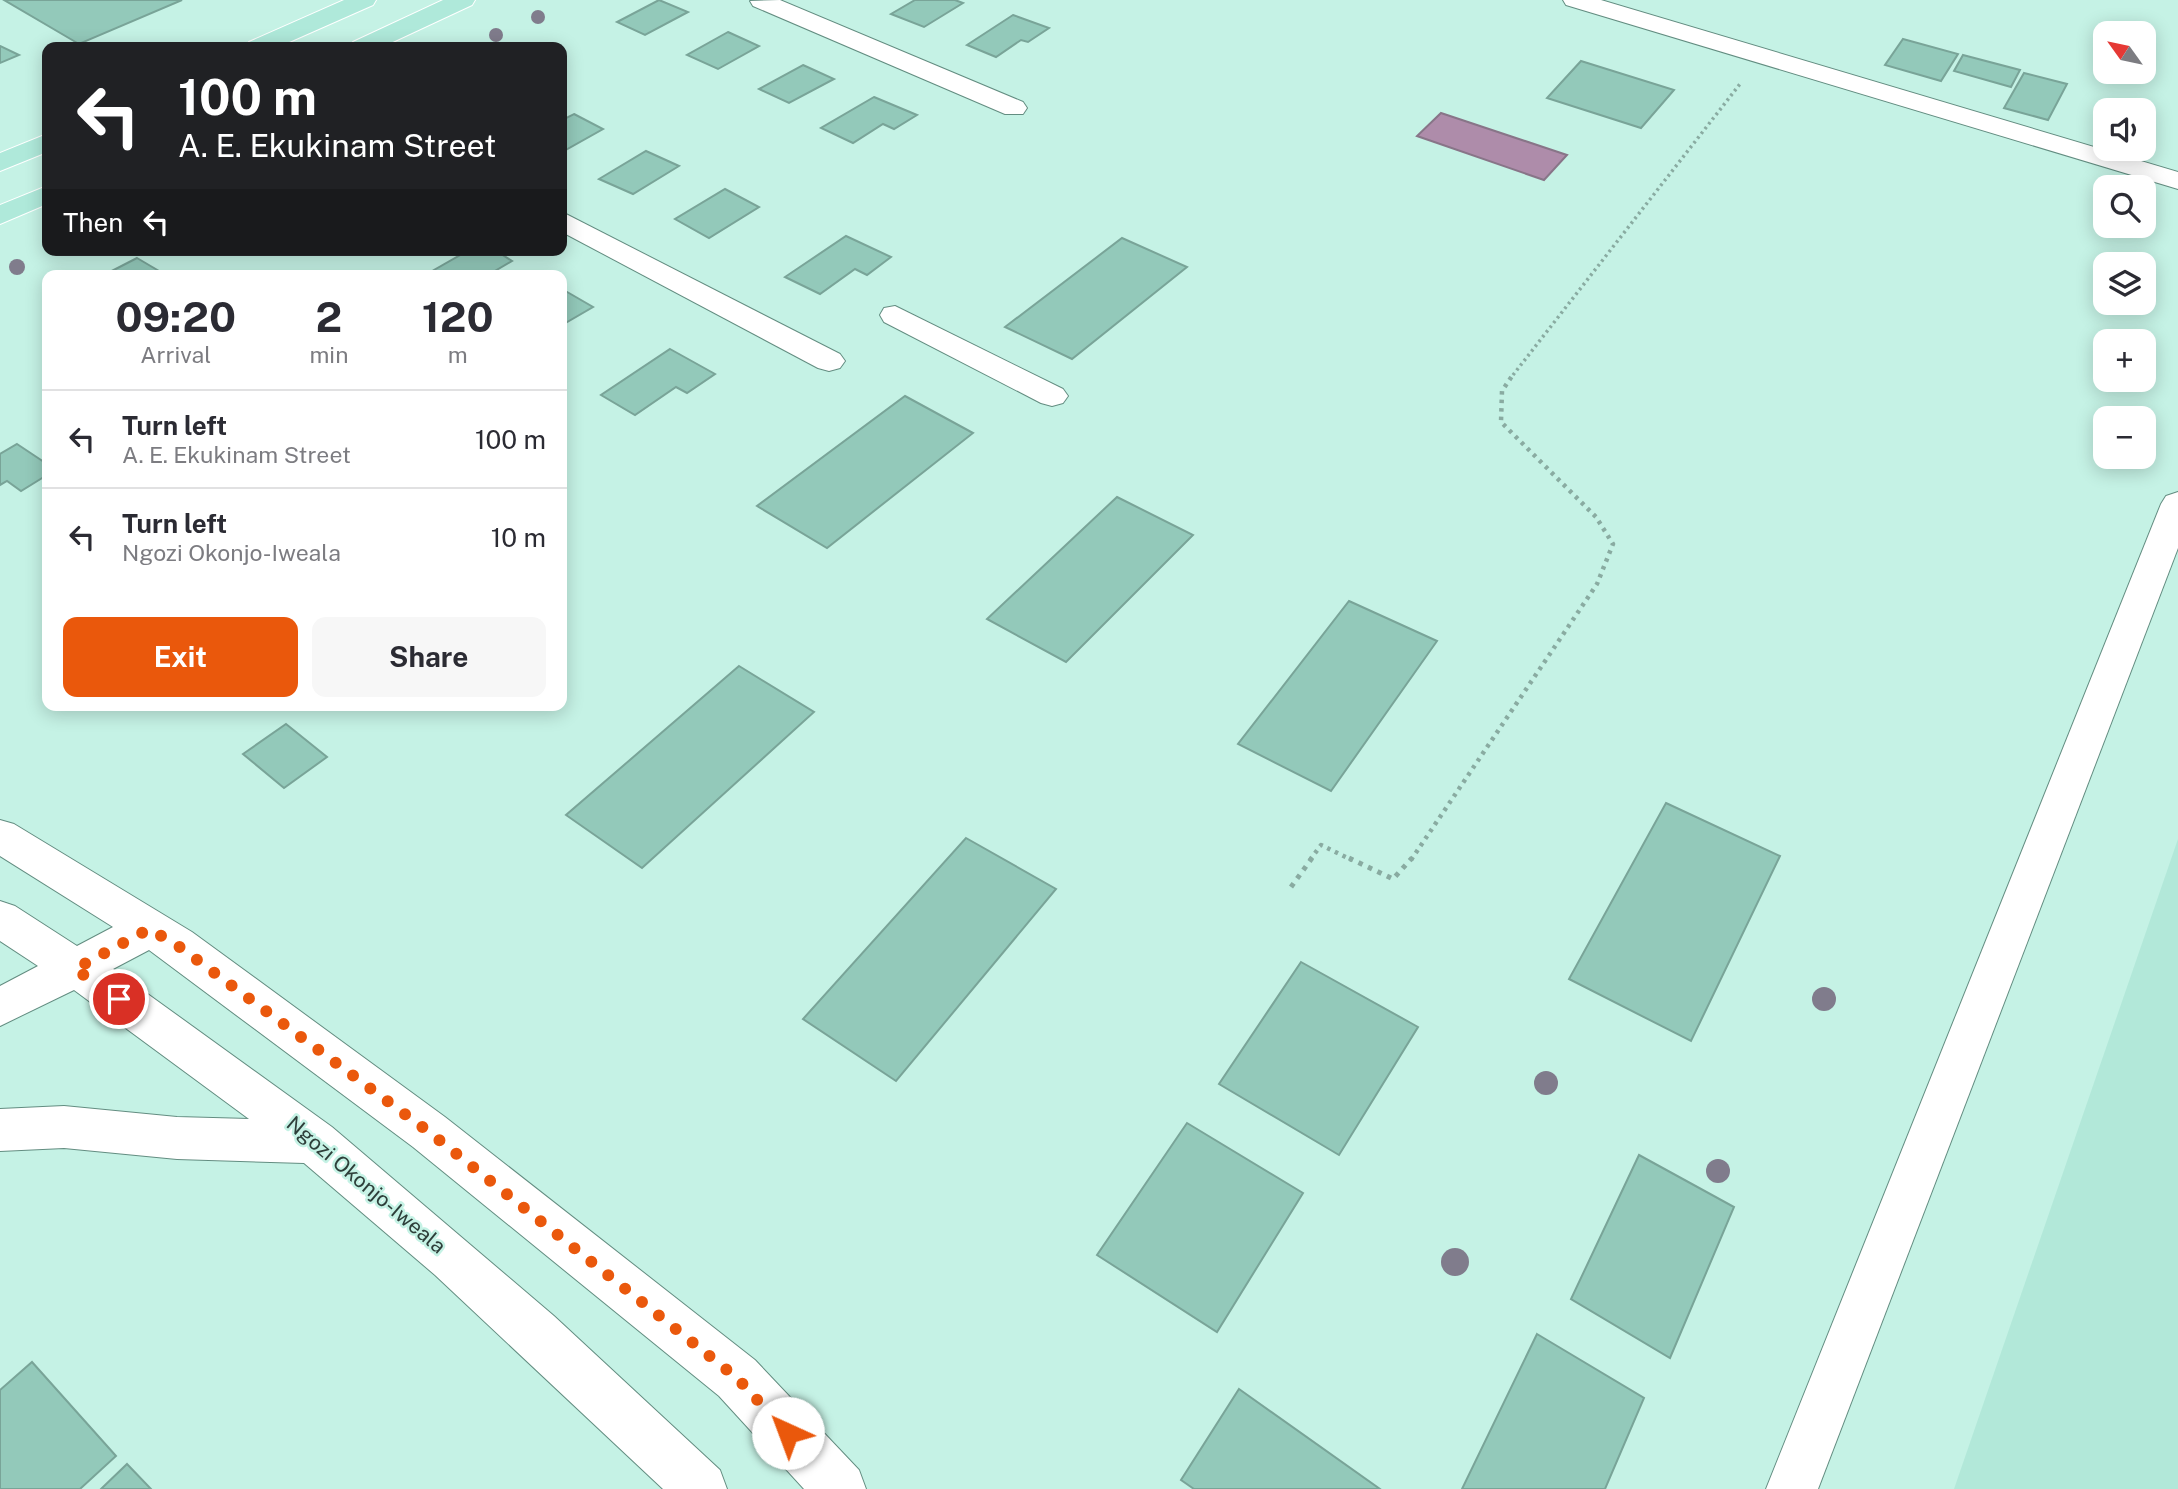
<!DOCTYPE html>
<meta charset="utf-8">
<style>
:root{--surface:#fff;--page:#f7f7f7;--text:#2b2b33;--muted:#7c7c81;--line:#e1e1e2;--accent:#ea580c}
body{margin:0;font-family:"Public Sans",sans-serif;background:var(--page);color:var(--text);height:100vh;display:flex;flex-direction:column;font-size:26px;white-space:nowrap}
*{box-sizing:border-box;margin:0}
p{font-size:23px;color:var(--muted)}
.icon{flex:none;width:38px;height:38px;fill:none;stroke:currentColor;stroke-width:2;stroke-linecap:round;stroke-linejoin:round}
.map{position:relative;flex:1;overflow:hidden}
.details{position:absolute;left:42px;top:270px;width:525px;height:441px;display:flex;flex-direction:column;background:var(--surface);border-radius:14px;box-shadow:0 4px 18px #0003}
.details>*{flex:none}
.guide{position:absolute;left:42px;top:42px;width:525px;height:214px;border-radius:14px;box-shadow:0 4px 18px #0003;background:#202124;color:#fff;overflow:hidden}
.needle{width:46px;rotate:303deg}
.buttons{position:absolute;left:2093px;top:21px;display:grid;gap:14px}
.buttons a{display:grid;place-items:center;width:63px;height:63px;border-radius:14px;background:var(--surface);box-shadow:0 4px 18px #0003;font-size:35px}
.pin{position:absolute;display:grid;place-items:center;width:60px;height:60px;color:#fff;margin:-30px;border:4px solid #fff;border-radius:50%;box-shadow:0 2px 7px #0007}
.me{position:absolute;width:77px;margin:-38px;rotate:317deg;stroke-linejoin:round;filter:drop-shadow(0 0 5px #0008)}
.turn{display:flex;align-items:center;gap:24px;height:147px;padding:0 21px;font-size:32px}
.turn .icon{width:91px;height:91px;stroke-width:2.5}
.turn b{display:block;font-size:49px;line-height:60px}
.then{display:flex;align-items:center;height:66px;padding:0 21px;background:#0003;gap:14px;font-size:26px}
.eta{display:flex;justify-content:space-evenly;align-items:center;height:119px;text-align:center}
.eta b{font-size:42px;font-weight:700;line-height:49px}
.primary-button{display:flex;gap:14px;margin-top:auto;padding:14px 21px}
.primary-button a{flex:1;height:80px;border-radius:14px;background:var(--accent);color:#fff;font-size:28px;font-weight:700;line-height:80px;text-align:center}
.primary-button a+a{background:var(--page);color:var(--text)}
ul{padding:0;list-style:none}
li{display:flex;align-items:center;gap:21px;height:98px;padding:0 21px;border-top:2px solid var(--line)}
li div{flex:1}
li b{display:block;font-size:26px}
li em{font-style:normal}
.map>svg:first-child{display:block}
.built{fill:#b2e8d9}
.water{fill:#ae8caa;stroke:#887588;stroke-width:2}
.building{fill:#93c9ba;stroke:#79a498;stroke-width:2}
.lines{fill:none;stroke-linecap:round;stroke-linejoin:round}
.minor-casing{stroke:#638d81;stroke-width:2}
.major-casing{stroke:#fff;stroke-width:2}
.path-far2{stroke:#89aba1;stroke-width:3.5;stroke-dasharray:2.5 3.5;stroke-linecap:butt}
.path-far1{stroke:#89aba1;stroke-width:4.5;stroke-dasharray:3.5 5;stroke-linecap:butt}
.path{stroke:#89aba1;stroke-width:5;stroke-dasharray:4.5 6;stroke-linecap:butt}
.minor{fill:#fff;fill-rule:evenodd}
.major{fill:#afe9da;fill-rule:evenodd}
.tree{fill:#807c8c}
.route{stroke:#ea580c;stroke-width:12;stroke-dasharray:0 21.6}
.labels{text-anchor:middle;stroke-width:5;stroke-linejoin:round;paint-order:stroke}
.near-street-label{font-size:21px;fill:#2e3f3a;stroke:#c5f2e5}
</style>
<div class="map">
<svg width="2178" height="1489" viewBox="0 0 2178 1489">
<rect width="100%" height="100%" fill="#c5f2e5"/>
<path class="built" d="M2178,839v650h-224z"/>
<path class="water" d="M1441,113l126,42 -23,25 -127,-44z"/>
<g class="building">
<path d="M4,0h178l-103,44z"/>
<path d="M659,0l29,12 -43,23 -28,-13z"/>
<path d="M915,0h40l8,3 -39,24 -33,-13z"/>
<path d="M1013,15l36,13 -21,14 -7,-2 -25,17 -29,-12z"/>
<path d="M728,32l31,14 -41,23 -31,-14z"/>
<path d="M1903,39l55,15 -17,27 -56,-16z"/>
<path d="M0,46l19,9 -19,8z"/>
<path d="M1963,55l57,15 -9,17 -57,-16z"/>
<path d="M1581,61l93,29 -33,38 -94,-30z"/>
<path d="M803,65l31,14 -45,24 -30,-14z"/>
<path d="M2024,73l43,11 -19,36 -44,-12z"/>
<path d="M874,97l43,18 -23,14 -11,-5 -30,19 -32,-15z"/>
<path d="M574,114l29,15 -41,23v-32z"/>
<path d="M646,151l33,15 -46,28 -34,-15z"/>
<path d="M725,189l34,18 -50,31 -34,-19z"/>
<path d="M846,236l45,21 -24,18 -12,-6 -35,25 -35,-17z"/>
<path d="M1122,238l65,29 -115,92 -67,-32z"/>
<path d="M469,250h26l17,11 -24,14 -61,-1z"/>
<path d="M137,258l22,13 -6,4h-49z"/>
<path d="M562,289l31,18 -31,18z"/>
<path d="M670,349l45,25 -28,19 -11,-6 -41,28 -34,-20z"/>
<path d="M905,396l68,37 -146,115 -70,-42z"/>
<path d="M17,444l30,20v11l-26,16 -14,-10 -7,4v-31z"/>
<path d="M1117,497l76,38 -127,127 -79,-43z"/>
<path d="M1349,601l88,40 -106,150 -93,-47z"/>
<path d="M739,666l75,46 -172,156 -76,-53z"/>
<path d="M286,724l41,33 -43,31 -41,-34z"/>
<path d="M1666,803l114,53 -89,185 -122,-62z"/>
<path d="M966,838l90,51 -160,192 -93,-62z"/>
<path d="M1301,962l117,65 -79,128 -120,-71z"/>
<path d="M1187,1123l116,70 -86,139 -120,-77z"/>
<path d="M1639,1155l95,52 -64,151 -99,-59z"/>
<path d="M1537,1334l107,64 -39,91h-143z"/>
<path d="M32,1362l84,94 -36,33h-80v-99z"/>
<path d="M1239,1389l141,100h-186l-13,-9z"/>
<path d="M127,1464l24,25h-50z"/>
</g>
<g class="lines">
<g class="minor-casing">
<g id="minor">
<path d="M780,0l243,102 4,6 -4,6h-18l-252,-108 -3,-5z"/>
<path d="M1563,0h38l577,172v17l-612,-184z"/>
<path d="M562,212l278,142 5,7 -5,7 -11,3 -11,-3 -256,-136z"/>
<path d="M895,306l168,83 5,7 -5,7 -11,3 -11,-3 -157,-81 -4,-7 4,-7z"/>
<path d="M2178,492v56l-360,941h-52l395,-985 5,-8z"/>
<path d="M0,820l14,4 178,108 253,185 310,243 104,110 7,19h-62l-85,-93 -306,-249 -264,-197 -36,19 219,158 222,189 166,154 7,19h-64l-228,-214 -131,-112 -127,-4 -113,-11 -64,3v-42l64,-3 113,11 72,2 -175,-129 -74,36v-40l38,-20 -38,-25v-40l15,5 62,40 36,-19 -113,-71z"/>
</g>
</g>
<g class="major-casing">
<g id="major">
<path d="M344,0h32l-3,5 -95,42h-33l4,-5z"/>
<path d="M443,0h32l-3,5 -90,42h-33l4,-5z"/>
<path d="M47,134v18l-47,19v-18z"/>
<path d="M47,186v18l-47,20v-19z"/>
</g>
</g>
<path class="path-far2" d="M1513,375l227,-291"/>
<g class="path-far1">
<path d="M1310,860l11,-15 31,15"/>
<path d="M1411,860l186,-276 16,-40 -17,-27 -95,-95 1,-31 12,-18"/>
</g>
<g class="path">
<path d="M1349,858l44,21 19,-21"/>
<path d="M1291,887l21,-29"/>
</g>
<use href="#minor" class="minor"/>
<use href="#major" class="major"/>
</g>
<g class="tree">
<circle cx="538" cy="17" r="7"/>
<circle cx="496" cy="35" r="7"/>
<circle cx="17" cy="267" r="8"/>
<circle cx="1824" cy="999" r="12"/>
<circle cx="1546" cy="1083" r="12"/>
<circle cx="1718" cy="1171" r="12"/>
<circle cx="1455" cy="1262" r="14"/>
</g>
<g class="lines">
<path class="route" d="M119,999l-44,-30 74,-40 28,16 252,187 308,246 51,55"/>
</g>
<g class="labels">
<g class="near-street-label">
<text transform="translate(366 1185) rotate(40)" y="7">Ngozi Okonjo-Iweala</text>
</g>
</g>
</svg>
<div class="buttons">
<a><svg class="needle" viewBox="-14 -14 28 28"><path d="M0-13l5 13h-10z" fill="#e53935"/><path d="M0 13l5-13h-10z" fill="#7c7c81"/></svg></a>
<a><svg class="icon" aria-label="sound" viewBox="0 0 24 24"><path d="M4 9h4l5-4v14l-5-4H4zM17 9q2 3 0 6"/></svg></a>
<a><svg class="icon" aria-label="search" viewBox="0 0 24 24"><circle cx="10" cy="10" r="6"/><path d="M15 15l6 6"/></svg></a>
<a><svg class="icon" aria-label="layers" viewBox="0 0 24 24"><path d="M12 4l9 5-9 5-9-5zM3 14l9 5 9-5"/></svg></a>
<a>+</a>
<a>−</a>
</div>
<div class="pin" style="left:119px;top:999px;background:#d93025"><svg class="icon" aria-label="arrive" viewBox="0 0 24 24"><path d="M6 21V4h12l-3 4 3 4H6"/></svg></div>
<svg class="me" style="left:788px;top:1433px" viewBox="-20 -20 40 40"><circle r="19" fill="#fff"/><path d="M0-13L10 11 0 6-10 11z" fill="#ea580c"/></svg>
<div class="guide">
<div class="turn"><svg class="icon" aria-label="left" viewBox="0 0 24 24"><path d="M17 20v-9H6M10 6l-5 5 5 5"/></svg><div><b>100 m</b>A. E. Ekukinam Street</div></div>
<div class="then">Then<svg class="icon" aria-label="left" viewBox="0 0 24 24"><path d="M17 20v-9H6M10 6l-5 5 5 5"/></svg></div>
</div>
<section class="details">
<div class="eta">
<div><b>09:20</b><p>Arrival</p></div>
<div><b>2</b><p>min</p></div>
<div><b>120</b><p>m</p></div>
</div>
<ul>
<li><svg class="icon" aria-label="left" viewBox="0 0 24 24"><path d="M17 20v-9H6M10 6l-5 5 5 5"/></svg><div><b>Turn left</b><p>A. E. Ekukinam Street</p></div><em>100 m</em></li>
<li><svg class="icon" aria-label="left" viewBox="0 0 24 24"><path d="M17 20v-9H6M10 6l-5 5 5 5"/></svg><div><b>Turn left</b><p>Ngozi Okonjo-Iweala</p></div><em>10 m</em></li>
</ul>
<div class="primary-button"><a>Exit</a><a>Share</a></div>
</section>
</div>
